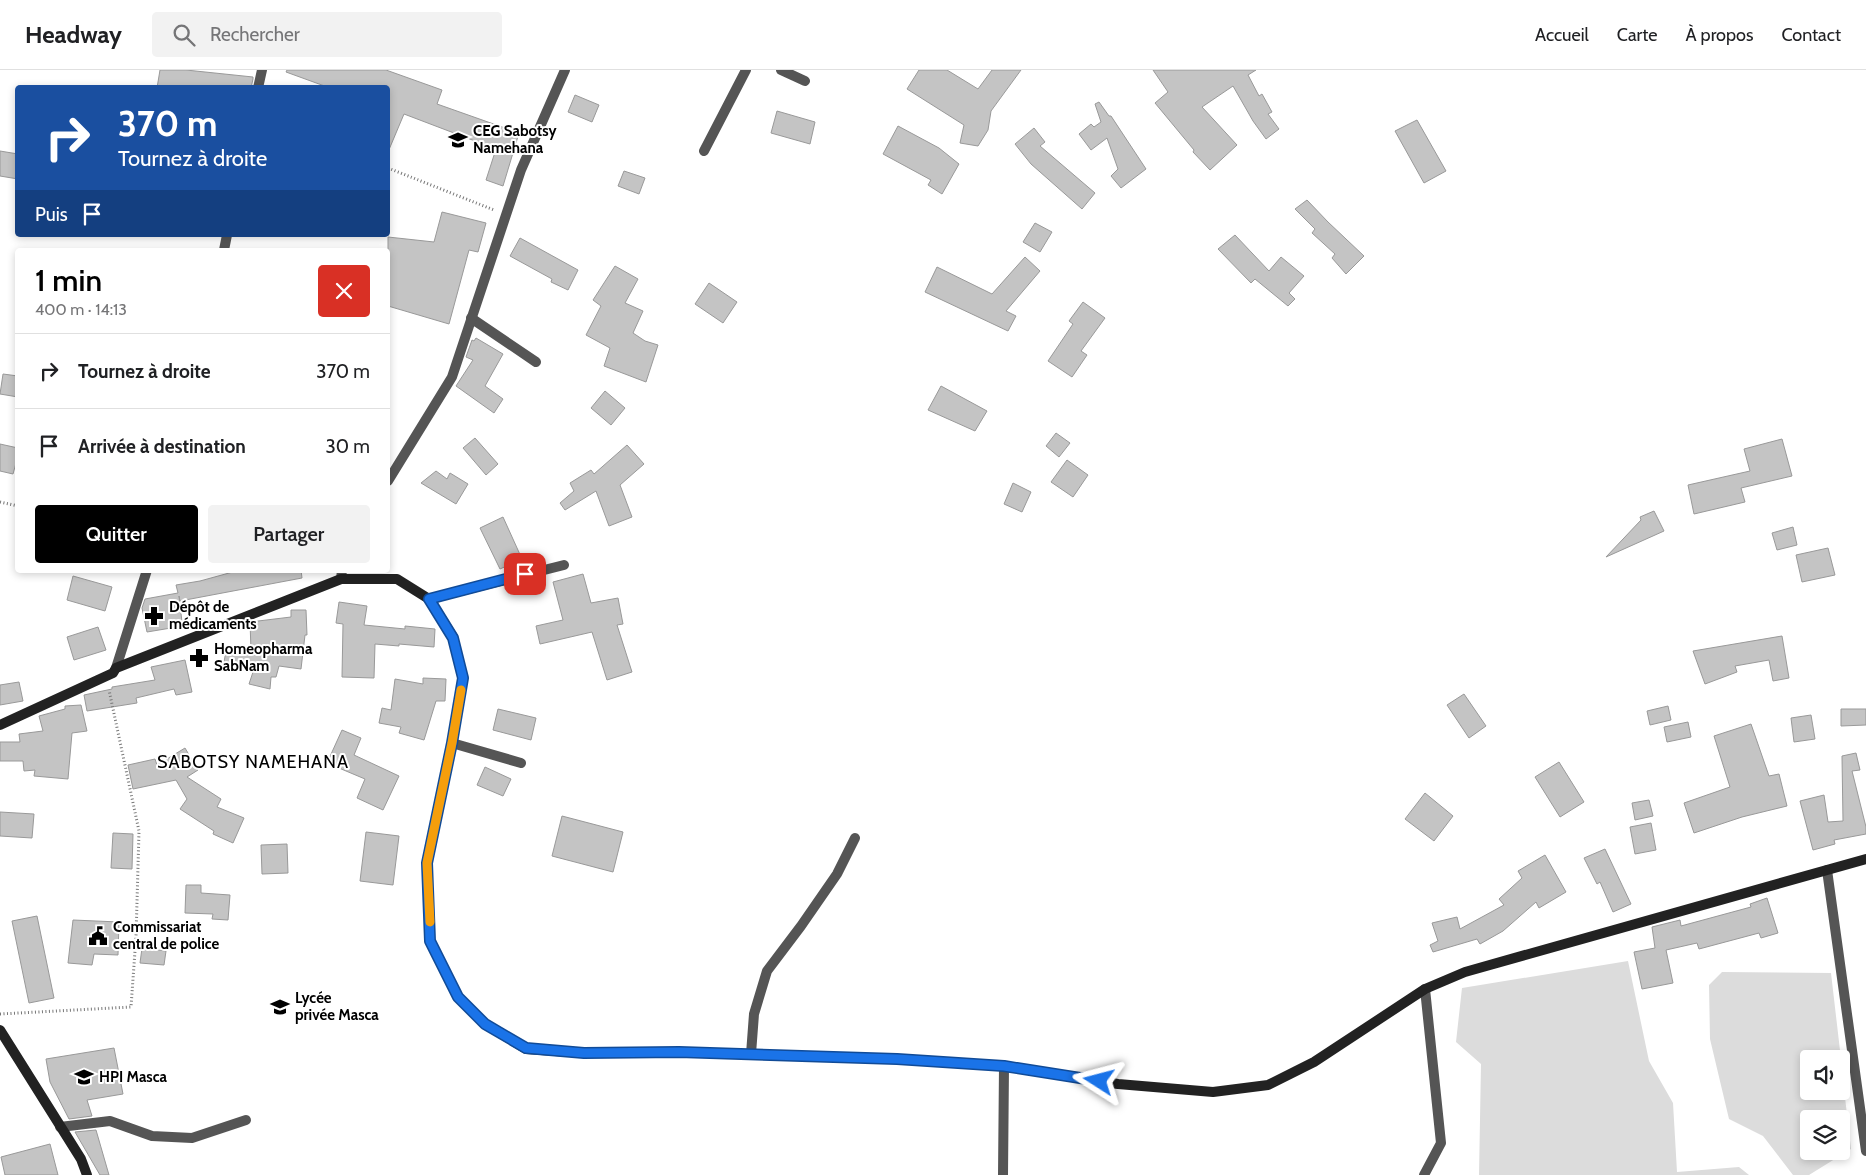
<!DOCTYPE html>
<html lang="fr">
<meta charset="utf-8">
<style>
:root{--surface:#fff;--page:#f2f2f2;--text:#202124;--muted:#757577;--line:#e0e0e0;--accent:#000}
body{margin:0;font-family:Cabin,sans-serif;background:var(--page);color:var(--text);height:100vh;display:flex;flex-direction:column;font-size:19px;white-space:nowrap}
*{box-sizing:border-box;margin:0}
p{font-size:16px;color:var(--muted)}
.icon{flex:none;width:28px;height:28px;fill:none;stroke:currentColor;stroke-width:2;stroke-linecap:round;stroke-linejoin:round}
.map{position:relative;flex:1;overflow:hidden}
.side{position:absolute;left:15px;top:178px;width:375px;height:325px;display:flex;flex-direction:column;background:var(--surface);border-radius:5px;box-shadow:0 2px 8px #0003}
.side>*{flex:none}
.guide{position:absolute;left:15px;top:15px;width:375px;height:152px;border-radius:5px;box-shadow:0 2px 8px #0003;background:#1a4fa0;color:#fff;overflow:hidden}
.buttons{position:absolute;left:1800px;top:980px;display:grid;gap:10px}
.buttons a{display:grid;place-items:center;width:50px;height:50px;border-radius:5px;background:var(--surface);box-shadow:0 2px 8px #0003;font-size:25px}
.pin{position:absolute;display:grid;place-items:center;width:42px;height:42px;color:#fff;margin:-21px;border-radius:10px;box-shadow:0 2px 8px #0006}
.me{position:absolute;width:55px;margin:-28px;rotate:279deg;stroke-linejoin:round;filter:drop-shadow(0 0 4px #0008)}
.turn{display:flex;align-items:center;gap:18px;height:105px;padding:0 20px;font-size:22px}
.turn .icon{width:65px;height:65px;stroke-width:2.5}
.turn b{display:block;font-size:35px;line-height:42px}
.then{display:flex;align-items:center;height:48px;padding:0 20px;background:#0003;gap:10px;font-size:19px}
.round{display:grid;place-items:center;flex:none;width:52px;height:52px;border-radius:5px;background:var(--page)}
.headline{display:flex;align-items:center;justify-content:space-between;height:85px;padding:0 20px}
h1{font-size:30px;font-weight:600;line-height:38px;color:var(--accent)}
.action{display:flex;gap:10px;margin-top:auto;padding:10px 20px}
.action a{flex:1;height:58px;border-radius:5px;background:var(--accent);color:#fff;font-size:20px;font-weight:600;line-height:58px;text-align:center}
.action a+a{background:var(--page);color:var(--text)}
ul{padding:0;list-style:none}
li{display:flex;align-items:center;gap:15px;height:75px;padding:0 20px;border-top:1px solid var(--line)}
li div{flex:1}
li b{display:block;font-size:19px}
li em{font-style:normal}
header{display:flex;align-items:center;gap:30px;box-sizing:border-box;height:70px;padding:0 25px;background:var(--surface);border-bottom:1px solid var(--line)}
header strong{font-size:24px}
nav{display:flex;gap:28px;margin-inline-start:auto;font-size:18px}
.search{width:350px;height:45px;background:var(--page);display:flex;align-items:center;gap:12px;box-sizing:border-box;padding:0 18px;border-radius:5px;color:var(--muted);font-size:19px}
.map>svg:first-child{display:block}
.green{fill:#dcdcdc;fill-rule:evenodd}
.building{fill:#c4c4c4;stroke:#999}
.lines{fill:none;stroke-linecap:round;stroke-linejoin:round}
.path{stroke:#777;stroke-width:3;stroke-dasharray:1 2.5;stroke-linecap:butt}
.lane{stroke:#555;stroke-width:10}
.street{stroke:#555;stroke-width:10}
.secondary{stroke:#222;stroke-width:10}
.route-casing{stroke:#114b97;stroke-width:12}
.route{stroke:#1a73e8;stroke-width:9}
.slow{stroke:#f59e0b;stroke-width:9}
.labels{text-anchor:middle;stroke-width:4;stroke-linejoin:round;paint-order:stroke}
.poi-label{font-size:15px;font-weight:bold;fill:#000;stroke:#fff;text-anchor:start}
.quarter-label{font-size:18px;letter-spacing:1px;fill:#000;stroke:#fff}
</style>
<header>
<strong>Headway</strong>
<div class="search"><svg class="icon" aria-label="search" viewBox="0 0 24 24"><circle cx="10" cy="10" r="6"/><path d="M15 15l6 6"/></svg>Rechercher</div>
<nav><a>Accueil</a><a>Carte</a><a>À propos</a><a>Contact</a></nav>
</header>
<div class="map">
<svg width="1866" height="1105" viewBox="0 0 1866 1105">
<rect width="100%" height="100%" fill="#fff"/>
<g class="green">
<path d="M1628,891l21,100 24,42 4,69 62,-5 10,8h-270l2,-111 -25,-22 6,-54z"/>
<path d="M1722,902l109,1 10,86h-32v32h32v-28l10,86 -42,26h-16l-30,-39 -34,-17 -19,-80 -1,-54zM1809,1049h32v32h-32z"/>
</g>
<g class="building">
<path d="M160,0h26l67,7v2l-2,9h-94z"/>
<path d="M287,0h99l56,20 -5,14 82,29 -16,53 -17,-6 10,-31 -92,-35 -16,38v-64h-58l-44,-16z"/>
<path d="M919,0h28l31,19 14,-19h29l-30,41 -3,19 -10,16 -18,-3 4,-18 -57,-36z"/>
<path d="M1153,0h103l-8,5 11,21 3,-2 10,18 -4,2 11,15 -13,10 -13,-18 -20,-35 -31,21 35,38 -27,25 -17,-18 1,-2 -39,-47 13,-11z"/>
<path d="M575,25l24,10 -7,17 -24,-10z"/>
<path d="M1099,32l10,14h2l35,53 -25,19 -10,-12 7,-7 -11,-31 -16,12 -12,-16 12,-10 3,3 7,-5 -6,-18z"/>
<path d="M777,41l38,11 -5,22 -39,-11z"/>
<path d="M1417,50l29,51 -22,12 -29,-52z"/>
<path d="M898,56l41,22 20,16 -17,30 -14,-9 3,-5 -48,-26z"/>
<path d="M1034,58l11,14 -5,4 55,47 -13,16 -51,-45 -16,-20z"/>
<path d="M0,81l18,3v25l-18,-3z"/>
<path d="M624,101l21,7 -6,16 -21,-8z"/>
<path d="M1307,130l21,22 36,34 -18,18 -14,-16 3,-4 -23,-21 3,-4 -20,-20z"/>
<path d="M442,142l44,11 -8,29 -9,-2 -20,74 -61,-18v-69l46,5z"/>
<path d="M1035,153l17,9 -12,20 -17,-10z"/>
<path d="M1235,165l34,36 12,-14 23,19 -15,17 6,6 -7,7 -33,-27 -4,4 -33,-34z"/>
<path d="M520,168l58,32 -10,20 -17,-8 1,-3 -42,-23z"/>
<path d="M1025,187l15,14 -34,40 10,5 -8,15 -83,-39 12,-25 55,27z"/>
<path d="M615,196l23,13 -13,24 18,8 -10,22 12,8 13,4 -12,37 -42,-16 6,-18 -24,-13 15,-29 -8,-6z"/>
<path d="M709,213l28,19 -14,21 -28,-19z"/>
<path d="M1083,232l22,16 -24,33 6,4 -15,22 -24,-16 25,-37 -4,-3z"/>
<path d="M476,268l27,16 -18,32 18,13 -9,14 -38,-27 17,-26 -7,-3 6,-17 2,1z"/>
<path d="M3,304l15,2v21l-18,-3z"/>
<path d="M941,316l46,25 -12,20 -47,-21z"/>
<path d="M605,321l20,17 -14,17 -20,-17z"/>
<path d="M1056,363l14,10 -11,14 -13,-11z"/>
<path d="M475,368l23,26 -12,11 -23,-27z"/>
<path d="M1782,369l10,37 -51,12 4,14 -51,12 -6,-29 62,-14 -6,-22z"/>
<path d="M0,374l18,4v8l-5,18 -13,-3z"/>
<path d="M627,375l17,19 -24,21 12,32 -23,9 -13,-35 -31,19 -5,-7 14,-12 -4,-8 21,-13 3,4z"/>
<path d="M1067,390l21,15 -15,22 -22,-15z"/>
<path d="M436,401l11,8 3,-6 18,11 -12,20 -35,-21z"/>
<path d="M1013,413l18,9 -9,20 -18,-8z"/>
<path d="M1654,441l10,20 -58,26 35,-37 -1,-3z"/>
<path d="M503,447l19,42 -22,10 -20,-41z"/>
<path d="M1793,457l4,18 -20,5 -5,-17z"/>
<path d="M1828,478l7,27 -33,7 -6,-27z"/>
<path d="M240,500h61l1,8 -122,23 -1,-5 3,26 -12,3 1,3 -24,4 -5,-24 3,-9 33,-6 -2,-8 24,-4z"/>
<path d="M583,504l8,29 27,-5 5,26 -6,1 15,47 -25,8 -15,-48 -52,12 -4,-18 27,-6 -10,-38z"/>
<path d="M73,506l39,11 -7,24 -38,-11z"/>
<path d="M339,532l28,4 -3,19 41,4v-3l30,3 -1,18 -35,-3v2l-24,-2 -1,34 -32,-1 1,-53 -7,-1z"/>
<path d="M291,540h15l1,25h-2l-4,34 -22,-3 -3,11h-5l-1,12 -21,-5 4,-12 -30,-5 4,-21 24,4 -1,-28 41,-5z"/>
<path d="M98,557l8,23 -32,10 -7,-23z"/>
<path d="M1782,566l7,42 -16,3 -4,-21 -34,6 2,6 -32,12 -12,-33z"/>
<path d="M185,590l7,32 -16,3 -2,-6 -38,9 1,5 -50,8 -3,-16 28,-6v-2l43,-7 -4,-13z"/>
<path d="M423,608l23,1 -1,22h-9l-12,39 -25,-7 2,-6 -22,-4 3,-15 9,2 4,-31 28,5z"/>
<path d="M19,612l4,19 -23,4v-20z"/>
<path d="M1464,624l22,32 -17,12 -22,-33z"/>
<path d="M81,635l6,26 -15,2 -4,46 -34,-3 1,-6 -11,1 -1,-10h-23v-19h20l-1,-8 24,-3 -4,-15 26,-7v-3z"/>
<path d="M1668,636l3,14 -21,5 -3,-14z"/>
<path d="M498,639l38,9 -5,22 -38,-10z"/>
<path d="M1841,639h25v16l-25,1z"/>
<path d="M1811,645l4,24 -21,3 -3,-24z"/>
<path d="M1688,652l3,15 -24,5 -3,-15z"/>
<path d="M1751,654l18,52 10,-2 8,32 -45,11 -48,16 -10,-30 46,-16 -16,-51z"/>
<path d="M342,660l19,8 -7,17 45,21 -16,34 -26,-12 8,-19 -38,-16z"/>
<path d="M185,678l13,22 -11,7 34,22 -4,8 27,11 -11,25 -20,-9 1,-3 -34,-22 7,-10 -11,-19 -43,9 -5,-24 27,-6 2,6z"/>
<path d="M1856,683l4,17 -8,1 14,56v7l-32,6 1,4 -22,6 -13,-49 24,-6 4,27 15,-1 -1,-65z"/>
<path d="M1559,692l25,40 -24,15 -25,-40z"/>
<path d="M485,697l26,12 -8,17 -26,-11z"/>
<path d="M1425,723l28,23 -19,25 -29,-22z"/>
<path d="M1649,730l4,16 -18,4 -3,-17z"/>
<path d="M0,742l34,2 -2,24 -32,-2z"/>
<path d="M562,746l61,16 -10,40 -61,-16z"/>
<path d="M1651,753l5,27 -21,4 -5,-27z"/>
<path d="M366,762l33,4 -6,49 -33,-4z"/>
<path d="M113,763l20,1 -1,35 -21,-1z"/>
<path d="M287,774l1,29 -26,1 -1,-29z"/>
<path d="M1605,779l26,55 -18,8 -13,-30 -3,2 -13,-26z"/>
<path d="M1545,785l21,37 -27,16 -3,-6 -33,29 -23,13 -3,-5 -44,13 -3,-7 8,-4 -6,-18 25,-6 3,12 44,-24 -5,-6 23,-21 -4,-7z"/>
<path d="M186,815h15v8l29,2 -2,25 -16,-1 1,-5 -28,-1z"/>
<path d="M1767,828l11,35 -17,5 -2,-5 -60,16 -2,-6 -31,7 7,33 -31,6 -8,-37 21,-4 -3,-21 28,-7 1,6 70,-19 -1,-3z"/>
<path d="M37,846l17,82 -25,5 -17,-82z"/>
<path d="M73,850l46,2 -1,33 -24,-1 -2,11 -24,-2z"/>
<path d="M142,878l24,3 -2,14 -24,-2z"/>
<path d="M114,978l9,46 -36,6 5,16 -23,3 -19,-37 -4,-23z"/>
<path d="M96,1060l13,45h-9l-25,-43z"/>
<path d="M50,1074l8,31h-53l-4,-18z"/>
</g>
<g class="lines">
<g class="path">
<path d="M388,98l106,42"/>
<path d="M0,432l18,4"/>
<path d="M0,944l131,-7 5,-70 3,-106 -30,-141"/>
</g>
<g class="lane">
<path d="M704,81l42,-81"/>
<path d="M471,248l65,44"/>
<path d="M452,673l69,20"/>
<path d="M60,1057l50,-6 42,15 40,2 54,-18"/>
</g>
<g class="street">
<path d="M781,0l24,11"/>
<path d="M258,18l4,-18"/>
<path d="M224,180l3,-15"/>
<path d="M388,411l64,-104 69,-207 44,-100"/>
<path d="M341,509l1,-9"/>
<path d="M429,529l135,-34"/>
<path d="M116,598l31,-98"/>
<path d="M1827,800l39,281"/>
<path d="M751,984l3,-40 13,-43 34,-45 36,-52 18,-36"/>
<path d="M1003,1105l1,-109"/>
<path d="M1424,1105l17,-32 -16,-154"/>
</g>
<g class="secondary">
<path d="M0,655l113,-52 3,-5 225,-89h56l32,20 24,38 10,41 -11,65 -25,120 3,78 28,56 27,27 41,25 58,4 95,-1 218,7 107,7 114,18 95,8 55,-7 46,-23 111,-73 40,-17 401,-113"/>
<path d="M0,960l81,129 6,16"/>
</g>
</g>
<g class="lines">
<g class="route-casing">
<path id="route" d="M525,504l-96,25 24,39 10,40 -11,65 -25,120 3,78 28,56 27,27 41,24 58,5 95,-1 218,7 107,7 95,15"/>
</g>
<use href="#route" class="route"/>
<path class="slow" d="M430,852l-3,-59 25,-120 9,-53"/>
</g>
<defs>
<g id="school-bare" transform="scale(1.5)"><path d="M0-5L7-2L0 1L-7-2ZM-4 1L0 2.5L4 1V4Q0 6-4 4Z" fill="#000" stroke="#fff" stroke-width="2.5" paint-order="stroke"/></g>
<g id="pharmacy-bare" transform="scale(1.5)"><path d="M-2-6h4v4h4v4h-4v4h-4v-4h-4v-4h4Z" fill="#000" stroke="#fff" stroke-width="2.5" paint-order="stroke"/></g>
<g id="civic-bare" transform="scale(1.5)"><path d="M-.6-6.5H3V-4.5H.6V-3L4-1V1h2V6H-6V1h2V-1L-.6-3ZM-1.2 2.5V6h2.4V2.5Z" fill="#000" stroke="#fff" stroke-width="2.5" paint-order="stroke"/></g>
<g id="university-bare" transform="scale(1.5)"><path d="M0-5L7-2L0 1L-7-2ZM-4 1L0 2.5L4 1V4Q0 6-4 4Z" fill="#000" stroke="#fff" stroke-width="2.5" paint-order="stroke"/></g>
</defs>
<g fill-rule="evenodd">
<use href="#school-bare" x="458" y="70"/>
<use href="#pharmacy-bare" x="154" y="546"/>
<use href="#pharmacy-bare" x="199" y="588"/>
<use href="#civic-bare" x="98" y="866"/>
<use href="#school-bare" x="280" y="937"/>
<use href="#university-bare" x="84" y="1007"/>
</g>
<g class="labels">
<g class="poi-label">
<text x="473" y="66">CEG Sabotsy<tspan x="473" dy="17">Namehana</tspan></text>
<text x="169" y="542">Dépôt de<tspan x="169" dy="17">médicaments</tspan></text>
<text x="214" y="584">Homeopharma<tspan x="214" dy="17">SabNam</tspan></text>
<text x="113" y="862">Commissariat<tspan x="113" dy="17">central de police</tspan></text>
<text x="295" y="933">Lycée<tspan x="295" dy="17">privée Masca</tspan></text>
<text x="99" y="1012">HPI Masca</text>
</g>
<g class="quarter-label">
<text x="253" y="698">SABOTSY NAMEHANA</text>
</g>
</g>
</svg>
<div class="buttons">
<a><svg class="icon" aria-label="sound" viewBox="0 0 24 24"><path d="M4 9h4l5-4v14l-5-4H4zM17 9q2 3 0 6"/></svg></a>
<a><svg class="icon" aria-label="layers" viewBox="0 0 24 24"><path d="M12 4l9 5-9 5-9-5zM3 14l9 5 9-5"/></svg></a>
</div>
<div class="pin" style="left:525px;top:504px;background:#d93025"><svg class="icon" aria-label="arrive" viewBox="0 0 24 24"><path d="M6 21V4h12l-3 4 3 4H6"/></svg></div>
<svg class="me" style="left:1099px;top:1011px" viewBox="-20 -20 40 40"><path d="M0-17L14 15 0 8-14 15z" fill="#1a73e8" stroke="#fff" stroke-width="4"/></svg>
<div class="guide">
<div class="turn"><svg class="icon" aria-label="right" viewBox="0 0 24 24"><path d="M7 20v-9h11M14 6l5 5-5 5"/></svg><div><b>370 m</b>Tournez à droite</div></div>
<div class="then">Puis<svg class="icon" aria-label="arrive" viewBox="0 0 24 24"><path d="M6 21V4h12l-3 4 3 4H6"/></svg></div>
</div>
<section class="side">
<div class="headline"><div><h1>1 min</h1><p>400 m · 14:13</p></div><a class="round" style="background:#d93025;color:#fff"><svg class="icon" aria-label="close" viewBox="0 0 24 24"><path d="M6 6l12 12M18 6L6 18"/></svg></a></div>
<ul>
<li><svg class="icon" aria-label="right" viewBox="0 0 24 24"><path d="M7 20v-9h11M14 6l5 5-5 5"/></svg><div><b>Tournez à droite</b></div><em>370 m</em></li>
<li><svg class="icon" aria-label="arrive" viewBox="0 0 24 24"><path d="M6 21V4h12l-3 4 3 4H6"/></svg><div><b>Arrivée à destination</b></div><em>30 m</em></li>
</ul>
<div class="action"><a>Quitter</a><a>Partager</a></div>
</section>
</div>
